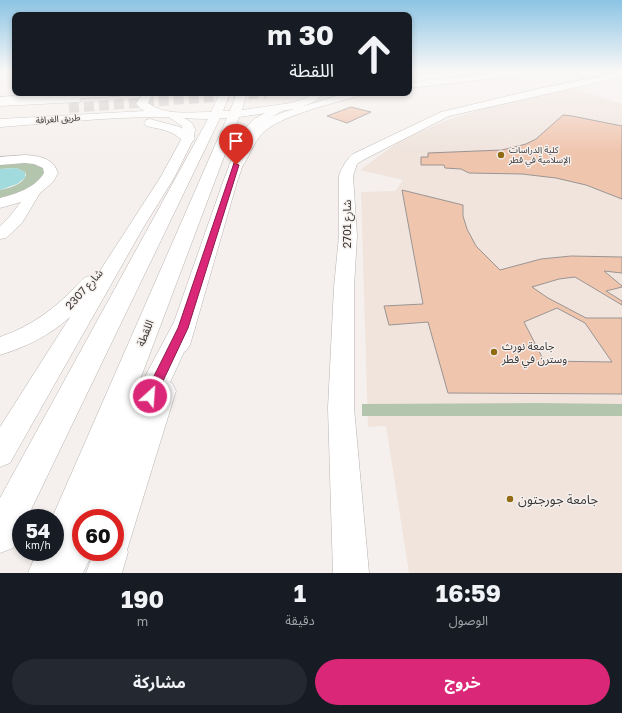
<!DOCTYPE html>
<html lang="ar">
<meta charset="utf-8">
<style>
:root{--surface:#171b24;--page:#242831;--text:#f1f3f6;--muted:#9ea1a6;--accent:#db2777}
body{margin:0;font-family:"Golos Text","Noto Sans Arabic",sans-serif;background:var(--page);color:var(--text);direction:rtl;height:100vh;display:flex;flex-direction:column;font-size:15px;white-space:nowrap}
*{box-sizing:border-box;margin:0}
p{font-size:13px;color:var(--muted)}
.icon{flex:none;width:22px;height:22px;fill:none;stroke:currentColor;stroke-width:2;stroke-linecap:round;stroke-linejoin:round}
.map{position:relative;height:573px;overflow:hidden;direction:ltr}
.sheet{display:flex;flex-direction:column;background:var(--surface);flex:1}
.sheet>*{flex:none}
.top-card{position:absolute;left:12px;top:12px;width:400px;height:84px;border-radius:8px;box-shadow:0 2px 6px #0003;direction:rtl;background:#171b24;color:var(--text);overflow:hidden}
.speed{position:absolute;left:12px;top:509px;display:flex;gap:8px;font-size:20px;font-weight:700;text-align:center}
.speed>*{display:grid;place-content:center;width:52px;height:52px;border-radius:50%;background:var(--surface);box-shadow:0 2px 6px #0003;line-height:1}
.speed small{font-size:10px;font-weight:400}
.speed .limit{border:6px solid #d22;background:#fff;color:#111}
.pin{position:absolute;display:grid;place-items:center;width:34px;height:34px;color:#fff;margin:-41px -17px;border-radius:50% 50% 50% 0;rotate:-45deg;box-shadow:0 0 4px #0007}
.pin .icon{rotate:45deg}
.me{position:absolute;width:44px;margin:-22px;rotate:26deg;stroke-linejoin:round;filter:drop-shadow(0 0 3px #0008)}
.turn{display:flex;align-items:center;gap:14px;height:84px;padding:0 12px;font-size:18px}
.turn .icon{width:52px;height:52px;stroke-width:2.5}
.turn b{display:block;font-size:28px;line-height:34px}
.eta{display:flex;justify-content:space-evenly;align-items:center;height:68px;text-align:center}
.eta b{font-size:24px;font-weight:700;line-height:28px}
.button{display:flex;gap:8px;margin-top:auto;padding:8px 12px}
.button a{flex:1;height:46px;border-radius:24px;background:var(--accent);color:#fff;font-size:16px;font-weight:700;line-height:46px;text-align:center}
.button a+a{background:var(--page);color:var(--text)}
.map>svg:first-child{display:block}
.built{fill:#f0e4dd}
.green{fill:#b3c5ac}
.water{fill:#a2dbdd}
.building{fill:#f0c5ae;stroke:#9a9593;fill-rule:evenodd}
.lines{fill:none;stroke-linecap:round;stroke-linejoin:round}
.highway-tunnel{stroke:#d0cbc9;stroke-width:10;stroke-dasharray:10 5;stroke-linecap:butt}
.minor-casing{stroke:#b9b4b1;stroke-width:1}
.major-casing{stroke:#b9b4b1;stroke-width:1}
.highway-casing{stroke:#b9b4b1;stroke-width:1}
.minor{fill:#fff;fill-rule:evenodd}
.major{fill:#fff;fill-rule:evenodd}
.highway{fill:#fff;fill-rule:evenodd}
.route{fill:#db2777;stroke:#8e194d}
.poi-dot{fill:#936a14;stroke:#f5f0ed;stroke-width:1.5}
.labels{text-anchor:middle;stroke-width:3;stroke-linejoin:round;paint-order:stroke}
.far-street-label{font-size:9px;fill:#3a3837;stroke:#f5f0ed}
.far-poi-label{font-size:9px;fill:#3a3837;stroke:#f5f0ed;text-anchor:start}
.street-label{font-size:11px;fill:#3a3837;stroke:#f5f0ed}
.poi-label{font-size:11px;fill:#3a3837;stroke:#f5f0ed;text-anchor:start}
.near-poi-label{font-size:13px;fill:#3a3837;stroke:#f5f0ed;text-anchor:start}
</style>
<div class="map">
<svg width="622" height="573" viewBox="0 0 622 573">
<rect width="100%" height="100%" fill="#f5f0ed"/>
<path class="built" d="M568,87l54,17v469h-213l-23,-147 -18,1 -7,-235 34,-1 8,-11 -43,-10 41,-30 46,-20 62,-19z"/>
<g class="green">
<path d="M31,162l14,6c0,19 -30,26 -45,30v-8c9,-2 23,-5 26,-15l-1,-3 -9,-4 -16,1v-6z"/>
<path d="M535,403l87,1v12h-260v-12z"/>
</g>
<path class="water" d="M16,168l9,4v6l-8,6 -17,6v-21z"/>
<g class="building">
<path d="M351,107l20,5 -24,11 -20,-7z"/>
<path d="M563,115l9,1 50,10v73l-36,-14 -30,-7 -34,-4 -53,-1 -8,-4 -16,-1 -1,-3h-23v-8h7v-4l74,-3 24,-6 10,-5z"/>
<path d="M402,190l61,15v11l4,13 9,17 24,24 41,-11 30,-3 51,1v16l-18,-2 18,15v1l-16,4 16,10v4l-47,-28 -16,2 -27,8 16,11 38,20h36v76l-174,-1 -20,-71 -39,3 -5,-19 39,-2zM557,308l28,15 27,39 -68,-1 -20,-39z"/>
</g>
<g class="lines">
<path class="highway-tunnel" d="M69,108l198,-15"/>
<g class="minor-casing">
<g id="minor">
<path d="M622,72v5l-173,39 -86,44 -6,4 -4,12 4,60 -3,51v121l15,165h-36l-5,-165 6,-121 5,-51v-60c3,-9 7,-16 14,-22l88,-42 96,-23z"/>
<path d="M278,106l4,1 1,2 -1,2 -17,10 -11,11 -17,50 -47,163 -4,6 -8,3 -8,-3 -4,-6 57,-163 19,-50 12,-13z"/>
<path d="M171,112l15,7 6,4 3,6 -1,9 -20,40 -31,50 -133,235 -10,4v-40l70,-110c-21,19 -44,30 -70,38v-18c30,-10 56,-29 77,-52 6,-6 10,-11 19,-8l64,-99 22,-40v-12l-16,-11z"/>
<path d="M25,155c15,1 28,3 33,18l-5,9 -13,11 -18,30 -16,15 -6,1v-13l10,-10 11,-14 -21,6v-10c16,-4 35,-10 44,-25l-1,-5 -9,-4 -9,-1 -25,2v-8z"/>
<path d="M163,380l9,3 4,8 -49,159 1,2 -6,21h-36l8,-21h21v-34h-9l44,-127 4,-8z"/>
</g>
</g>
<g class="major-casing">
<g id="major">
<path d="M502,72h26l-5,3 -114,13v-6z"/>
<path d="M65,93h59l-5,3 -119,7v-6z"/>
<path d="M143,93h12l-5,5 -2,5c17,13 43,9 63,9l9,-19h10l-7,18h7l7,-18h10l-5,17 49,-7 15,-5 6,-5h12l-10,9 -13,5 45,-14h16l-1,2c-25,8 -84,21 -99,39 -9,9 -13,24 -21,34l-5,1 -5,-1 -2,-3c22,-35 24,-44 65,-56l-55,8 -107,284 42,-79 9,-3 9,3 3,6 -87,190h-27v34h12l-10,21h-55l9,-21h18v-34h-3l175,-400h-7l-193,400h-6v13l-8,17 -13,5v-55l208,-379c-16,0 -31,-2 -46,-2 -54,0 -108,6 -162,10v-8l144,-8 -8,-7z"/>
<path d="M150,119l30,8 15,11 -2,3c-10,2 -13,-4 -21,-8 -8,-4 -18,-5 -26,-7l-2,-3 2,-3z"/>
</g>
</g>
<g class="highway-casing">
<g id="highway">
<path d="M448,72h25l-5,3 -59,7v-6z"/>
<path d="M76,97l4,1 1,2 -1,2 -80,4v-6z"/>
</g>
</g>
<use href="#minor" class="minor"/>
<use href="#major" class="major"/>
<use href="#highway" class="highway"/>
</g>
<linearGradient id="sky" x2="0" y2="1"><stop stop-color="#8cc4e4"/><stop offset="0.47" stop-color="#faf8f7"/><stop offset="1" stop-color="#faf8f7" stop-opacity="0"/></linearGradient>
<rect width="622" height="152" fill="url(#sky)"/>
<path class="route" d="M234,163l5,2 -51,163 -34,72 -4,1 -4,-1 -2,-4 34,-68z"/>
<g class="poi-dot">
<circle cx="501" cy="155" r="4"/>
<circle cx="494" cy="352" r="4"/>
<circle cx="510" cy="499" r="4"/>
</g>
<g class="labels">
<g class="far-street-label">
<text transform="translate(58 119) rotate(-4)" y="3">طريق الغرافة</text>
</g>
<g class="far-poi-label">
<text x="509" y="153">كلية الدراسات<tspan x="509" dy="10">الإسلامية في قطر</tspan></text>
</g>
<g class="street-label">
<text transform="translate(347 224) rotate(-90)" y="4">شارع 2701</text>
<text transform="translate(84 289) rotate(-48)" y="4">شارع 2307</text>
<text transform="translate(145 333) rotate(-68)" y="4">اللقطة</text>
</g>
<g class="poi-label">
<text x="502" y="350">جامعة نورث<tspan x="502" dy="13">وسترن في قطر</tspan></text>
</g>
<g class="near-poi-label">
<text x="518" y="504">جامعة جورجتون</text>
</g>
</g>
</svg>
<div class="speed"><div>54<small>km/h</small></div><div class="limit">60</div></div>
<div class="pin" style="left:236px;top:165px;background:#d93025"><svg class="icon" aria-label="arrive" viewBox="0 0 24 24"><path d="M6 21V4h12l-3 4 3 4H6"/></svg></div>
<svg class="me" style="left:150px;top:396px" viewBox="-20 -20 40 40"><circle r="17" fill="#db2777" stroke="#fff" stroke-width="3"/><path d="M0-11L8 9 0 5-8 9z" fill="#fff"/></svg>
<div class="top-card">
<div class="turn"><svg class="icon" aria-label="ahead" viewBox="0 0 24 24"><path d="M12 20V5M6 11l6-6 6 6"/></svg><div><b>30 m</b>اللقطة</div></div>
</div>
</div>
<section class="sheet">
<div class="eta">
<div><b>16:59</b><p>الوصول</p></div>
<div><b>1</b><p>دقيقة</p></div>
<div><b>190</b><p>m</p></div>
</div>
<div class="button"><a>خروج</a><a>مشاركة</a></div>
</section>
